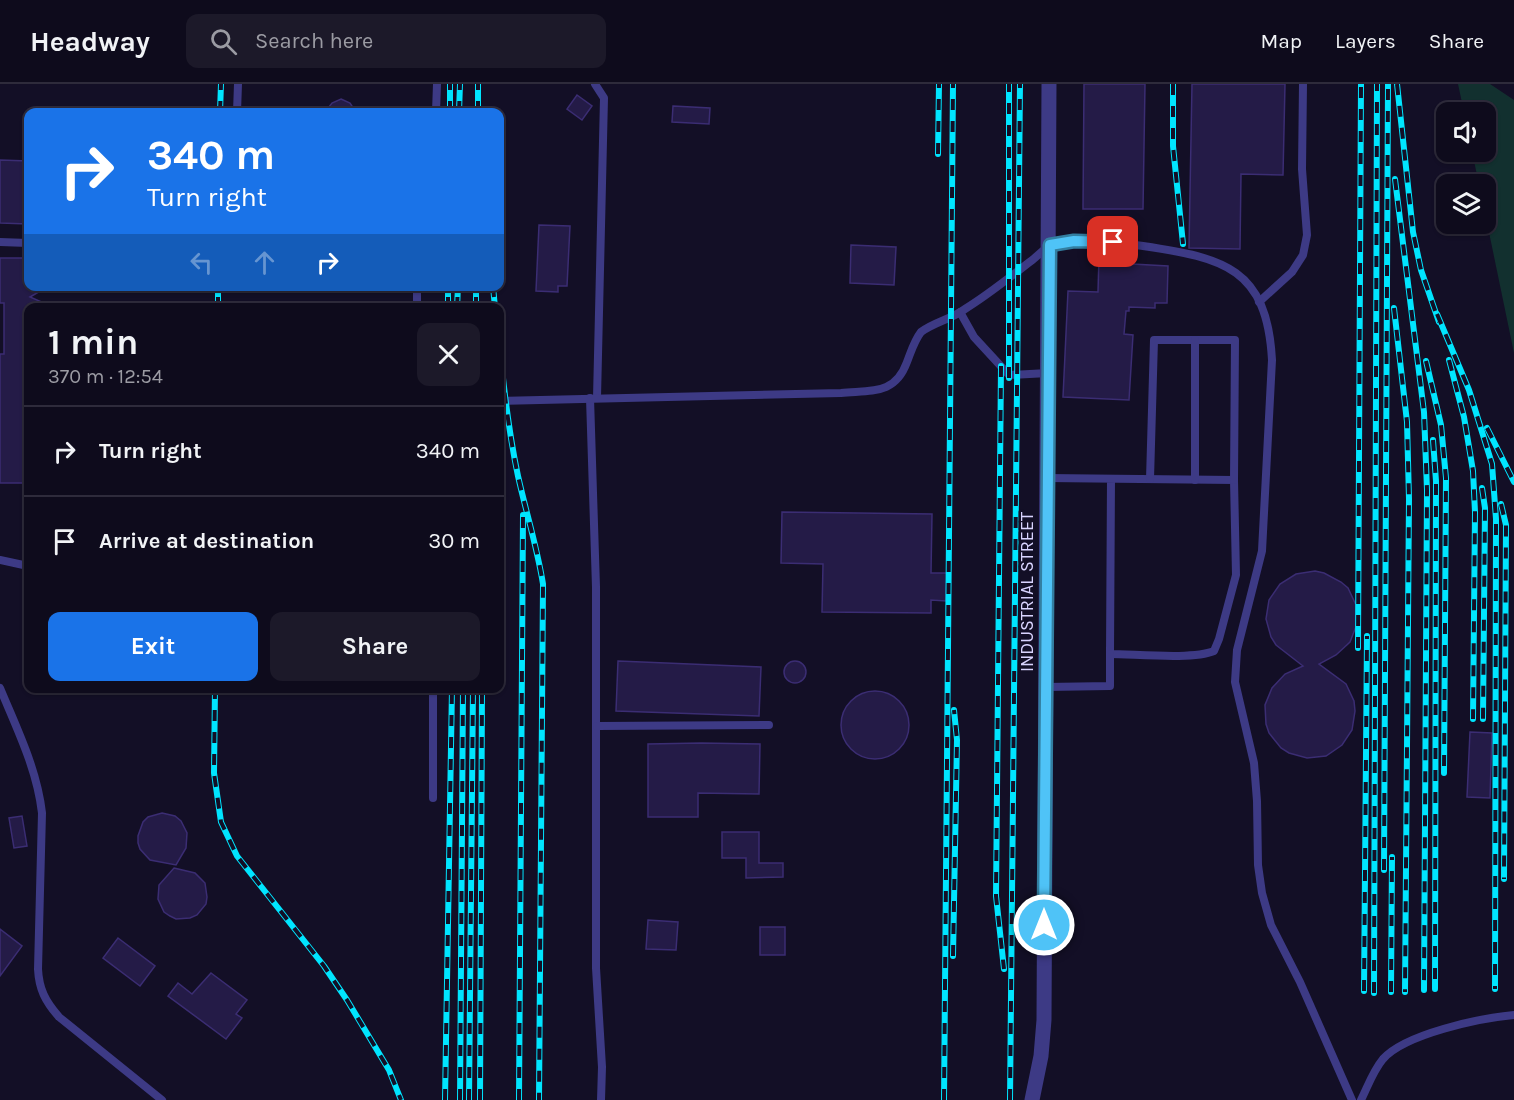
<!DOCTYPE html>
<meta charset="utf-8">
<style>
:root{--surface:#0e0b1c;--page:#1c1929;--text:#f1f3f6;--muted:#9b9ba3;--line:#2e2b3b;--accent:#1a73e8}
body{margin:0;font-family:Karla,sans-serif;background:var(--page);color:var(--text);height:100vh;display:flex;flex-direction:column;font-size:22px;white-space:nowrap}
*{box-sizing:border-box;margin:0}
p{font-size:20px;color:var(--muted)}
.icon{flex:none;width:33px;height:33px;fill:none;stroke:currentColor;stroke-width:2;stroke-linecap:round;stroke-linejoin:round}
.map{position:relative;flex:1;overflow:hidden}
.sheet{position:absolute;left:24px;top:219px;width:480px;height:390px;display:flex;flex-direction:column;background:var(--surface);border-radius:12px;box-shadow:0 2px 4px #0004,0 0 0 2px var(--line)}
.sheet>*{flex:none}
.banner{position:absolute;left:24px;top:24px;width:480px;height:183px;border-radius:12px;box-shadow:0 2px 4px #0004,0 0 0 2px var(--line);background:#1a73e8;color:#fff;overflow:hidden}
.tools{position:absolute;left:1436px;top:18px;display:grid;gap:12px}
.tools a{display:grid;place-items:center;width:60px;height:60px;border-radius:12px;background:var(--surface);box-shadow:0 2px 4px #0004,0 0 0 2px var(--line);font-size:30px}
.pin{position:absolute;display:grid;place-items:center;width:51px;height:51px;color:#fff;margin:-26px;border-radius:12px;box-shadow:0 3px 9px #0006}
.me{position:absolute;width:66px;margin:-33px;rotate:0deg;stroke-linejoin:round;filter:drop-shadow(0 0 4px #0008)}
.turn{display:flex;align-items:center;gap:21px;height:126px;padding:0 24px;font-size:27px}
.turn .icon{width:78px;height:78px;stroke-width:2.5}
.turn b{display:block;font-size:42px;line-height:51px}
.lanes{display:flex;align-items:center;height:57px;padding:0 24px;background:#0003;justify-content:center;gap:30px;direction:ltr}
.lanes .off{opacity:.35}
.round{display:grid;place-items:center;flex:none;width:63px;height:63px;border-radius:12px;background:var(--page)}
.head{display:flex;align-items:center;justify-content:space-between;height:102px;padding:0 24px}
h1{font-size:36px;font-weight:700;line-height:45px}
.cta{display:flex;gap:12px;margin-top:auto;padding:12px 24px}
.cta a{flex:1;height:69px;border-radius:12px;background:var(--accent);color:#fff;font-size:24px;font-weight:700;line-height:69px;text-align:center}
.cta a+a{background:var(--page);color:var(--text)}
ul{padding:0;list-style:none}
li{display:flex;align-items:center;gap:18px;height:90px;padding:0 24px;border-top:2px solid var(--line)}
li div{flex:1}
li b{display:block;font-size:22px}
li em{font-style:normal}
header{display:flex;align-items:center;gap:36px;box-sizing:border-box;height:84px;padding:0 30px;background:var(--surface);border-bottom:2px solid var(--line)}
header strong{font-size:28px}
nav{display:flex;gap:33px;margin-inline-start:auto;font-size:21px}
.search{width:420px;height:54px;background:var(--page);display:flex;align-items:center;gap:15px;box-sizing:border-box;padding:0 21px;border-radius:12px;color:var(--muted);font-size:22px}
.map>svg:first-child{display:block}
.green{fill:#12302f}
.building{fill:#241b47;stroke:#3b2d73;stroke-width:1.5}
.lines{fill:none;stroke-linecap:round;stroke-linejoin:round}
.service{stroke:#3d3a85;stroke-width:8}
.minor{stroke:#3d3a85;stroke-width:15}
.rail-casing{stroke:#00e5ff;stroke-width:6}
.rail{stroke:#130f26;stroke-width:4;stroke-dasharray:11;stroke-linecap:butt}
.route-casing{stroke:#337fa1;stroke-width:15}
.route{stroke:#4fc3f7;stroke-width:10}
.labels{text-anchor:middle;stroke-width:5;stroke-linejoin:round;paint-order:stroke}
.street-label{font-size:18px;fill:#d9d4ff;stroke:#130f26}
</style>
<header>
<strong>Headway</strong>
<div class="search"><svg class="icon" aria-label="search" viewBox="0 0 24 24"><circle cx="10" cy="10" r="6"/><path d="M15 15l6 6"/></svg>Search here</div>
<nav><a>Map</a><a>Layers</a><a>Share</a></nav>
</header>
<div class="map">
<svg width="1514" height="1016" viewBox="0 0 1514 1016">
<rect width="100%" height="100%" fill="#130f26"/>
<path class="green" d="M1458,0h32l24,16v253l-29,-140v-29h-6l-7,-32h13v-40h-21z"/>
<g class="building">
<path d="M1084,0h61l-2,125h-60z"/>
<path d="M1192,0h93l-2,91 -42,-1 -1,75 -51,-1z"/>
<path d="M577,11l15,11 -10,14 -15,-11z"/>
<path d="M341,15l9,4 6,9h-31l7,-9z"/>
<path d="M673,22l37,2 -1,16 -37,-2z"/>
<path d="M0,76l28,1v63l-28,-1z"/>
<path d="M539,141l31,1 -3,60h-9v6l-22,-1z"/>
<path d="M851,161l45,2 -2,38 -44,-2z"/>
<path d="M1099,173l33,2v5l36,2 -1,37h-12v5l-26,-1v4h-3l-2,23 9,1 -4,65 -66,-3 5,-106 30,1z"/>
<path d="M0,174h28v28h21l-19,11 25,11h-27v175h-28v-129h4v-51h-4z"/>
<path d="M782,428l150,2 -1,59h16l-1,28 -15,-1v13l-109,-1 1,-48 -42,-1z"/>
<path d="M1315,487l9,2 17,9 7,6 8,17 1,19 -7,18 -14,13 -17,9 27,20 8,17 1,10 -3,19 -10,15 -16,11 -19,2 -18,-5 -8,-5 -12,-15 -3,-9 -1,-19 7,-17 13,-14 18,-8 -27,-21 -5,-8 -5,-18 3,-19 11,-16 16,-10z"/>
<path d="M618,577l143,6 -2,49 -143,-5z"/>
<circle cx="795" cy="588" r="11"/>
<circle cx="875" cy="641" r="34"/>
<path d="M1470,648l22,1 -2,65 -23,-1z"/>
<path d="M701,659l59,1 -1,50 -61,-1v24h-50v-73z"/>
<path d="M162,729l13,3 6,5 6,12 -1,15 -10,17 -26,-5 -10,-11 -2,-6v-7l5,-14 5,-5z"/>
<path d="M22,732l5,30 -13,2 -5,-30z"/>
<path d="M722,748h37v31h24v14l-37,1v-20h-24z"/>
<path d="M174,784l21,5 10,10 2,14 -1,7 -9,11 -7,3 -14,1 -6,-3 -6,-4 -6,-13 1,-14z"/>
<path d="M648,836l30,2 -2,28 -30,-1z"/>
<rect x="760" y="843" width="25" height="28"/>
<path d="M0,845l22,17 -22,30z"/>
<path d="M118,854l37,28 -15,20 -37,-28z"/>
<path d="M211,889l36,27 -11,14 6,4 -16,21 -58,-43 10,-13 14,11z"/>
</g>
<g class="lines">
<g class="service">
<path d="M595,0l9,14 -7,300"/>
<path d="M237,28l1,-28"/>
<path d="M436,28l1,-28"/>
<path d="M0,158l28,1"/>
<path d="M1259,218l33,-30 11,-17 4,-20 -5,-66 1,-85"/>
<path d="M417,224v-22"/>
<path d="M960,228l14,25 35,38 39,-2"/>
<path d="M590,314l6,189v381l6,99 -1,33"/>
<path d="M500,317l341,-8c31,-3 54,2 66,-31 4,-10 7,-21 14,-30 13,-10 31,-13 44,-23 23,-14 45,-32 66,-48 7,-5 14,-14 22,-16 29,-8 61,-3 90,1 81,12 124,22 129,114l-10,191 -25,99 -2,32 19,81 3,38 1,64 4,28 9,32 29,57 52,118"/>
<path d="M1047,394l187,2 2,95 -17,64 -5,12c-21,9 -79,3 -104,3l1,-175"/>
<path d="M1150,395l4,-139h81l-1,140"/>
<path d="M1195,396v-140"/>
<path d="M0,476l28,6"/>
<path d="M1046,603l64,-1v-32"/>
<path d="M0,604c17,41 37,81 42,125l-4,156c1,20 7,32 21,48l103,83"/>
<path d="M597,642l172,-1"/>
<path d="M433,714v-110"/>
<path d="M1361,1016c7,-14 12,-29 22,-41 22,-25 97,-41 131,-44"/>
</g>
<path class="minor" d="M1032,1016l9,-44 3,-36 5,-936"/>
<g class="rail-casing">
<g id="rail">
<path d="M1173,0v62l10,98"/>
<path d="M1397,0l16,148 8,38 18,52"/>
<path d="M220,28l1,-28"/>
<path d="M450,28v-28"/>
<path d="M459,28l1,-28"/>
<path d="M478,28v-28"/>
<path d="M938,70l1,-70"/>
<path d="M1395,95l29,233 3,78 -3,500"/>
<path d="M493,202l2,22"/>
<path d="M218,224v-22"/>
<path d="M448,224v-22"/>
<path d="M457,224l1,-22"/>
<path d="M476,224v-22"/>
<path d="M1394,224l13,114 2,77 -4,493"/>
<path d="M1437,230l32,76 23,74 4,55 -1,470"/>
<path d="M500,265c4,42 9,85 18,127 8,36 19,71 25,108l-4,516"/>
<path d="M1449,276l15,57 9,54 2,41 -2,207"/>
<path d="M1426,277l15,64 5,53 -2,295"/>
<path d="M1001,282l-5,530 8,73"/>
<path d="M1009,294v-294"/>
<path d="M1487,344l27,54"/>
<path d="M1433,356l3,41 -1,508"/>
<path d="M1482,404l3,20 -2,211"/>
<path d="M1501,420l5,21 -2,354"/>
<path d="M1358,564l3,-564"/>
<path d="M215,604l-1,85 7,49 16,34 87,110 23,34 42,70 12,30"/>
<path d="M1384,786l4,-786"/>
<path d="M953,872l4,-216 -3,-30"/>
<path d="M1364,907l3,-355"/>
<path d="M1391,908l1,-135"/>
<path d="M1374,909l3,-909"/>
<path d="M445,1016l7,-412"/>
<path d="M460,1016l3,-412"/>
<path d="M469,1016l4,-412"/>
<path d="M480,1016l2,-412"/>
<path d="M519,1016l4,-585"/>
<path d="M944,1016l9,-1016"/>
<path d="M1010,1016l10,-1016"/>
</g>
</g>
<use href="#rail" class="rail"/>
</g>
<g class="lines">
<g class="route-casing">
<path id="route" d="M1044,841l6,-680 24,-4 39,1"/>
</g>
<use href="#route" class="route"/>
</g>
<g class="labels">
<g class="street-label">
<text transform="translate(1027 508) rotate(-90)" y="6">INDUSTRIAL STREET</text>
</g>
</g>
</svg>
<div class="tools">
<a><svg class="icon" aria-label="sound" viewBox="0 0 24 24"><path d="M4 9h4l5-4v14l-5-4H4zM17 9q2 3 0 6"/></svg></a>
<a><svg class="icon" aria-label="layers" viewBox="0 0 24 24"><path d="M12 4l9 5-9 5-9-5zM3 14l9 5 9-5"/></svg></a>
</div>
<div class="pin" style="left:1113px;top:158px;background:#d93025"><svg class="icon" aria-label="arrive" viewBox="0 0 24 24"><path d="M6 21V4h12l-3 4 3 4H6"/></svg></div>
<svg class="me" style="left:1044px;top:841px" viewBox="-20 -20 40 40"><circle r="17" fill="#4fc3f7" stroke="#fff" stroke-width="3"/><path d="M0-11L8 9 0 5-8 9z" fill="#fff"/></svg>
<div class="banner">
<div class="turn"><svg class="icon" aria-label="right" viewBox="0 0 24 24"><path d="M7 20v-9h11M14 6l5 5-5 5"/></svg><div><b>340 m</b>Turn right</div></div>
<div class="lanes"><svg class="icon off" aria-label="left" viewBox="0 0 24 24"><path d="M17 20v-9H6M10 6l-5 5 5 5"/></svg><svg class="icon off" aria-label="ahead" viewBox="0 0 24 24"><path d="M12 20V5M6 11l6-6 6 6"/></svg><svg class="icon" aria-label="right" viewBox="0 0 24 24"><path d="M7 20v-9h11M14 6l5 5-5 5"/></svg></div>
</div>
<section class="sheet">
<div class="head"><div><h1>1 min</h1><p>370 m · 12:54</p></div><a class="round"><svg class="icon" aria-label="close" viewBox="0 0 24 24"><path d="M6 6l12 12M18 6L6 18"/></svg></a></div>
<ul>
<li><svg class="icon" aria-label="right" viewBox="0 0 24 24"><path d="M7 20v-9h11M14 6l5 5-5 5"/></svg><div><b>Turn right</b></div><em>340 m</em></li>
<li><svg class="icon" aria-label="arrive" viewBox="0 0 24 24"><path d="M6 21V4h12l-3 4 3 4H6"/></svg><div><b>Arrive at destination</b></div><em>30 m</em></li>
</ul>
<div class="cta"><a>Exit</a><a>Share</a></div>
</section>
</div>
